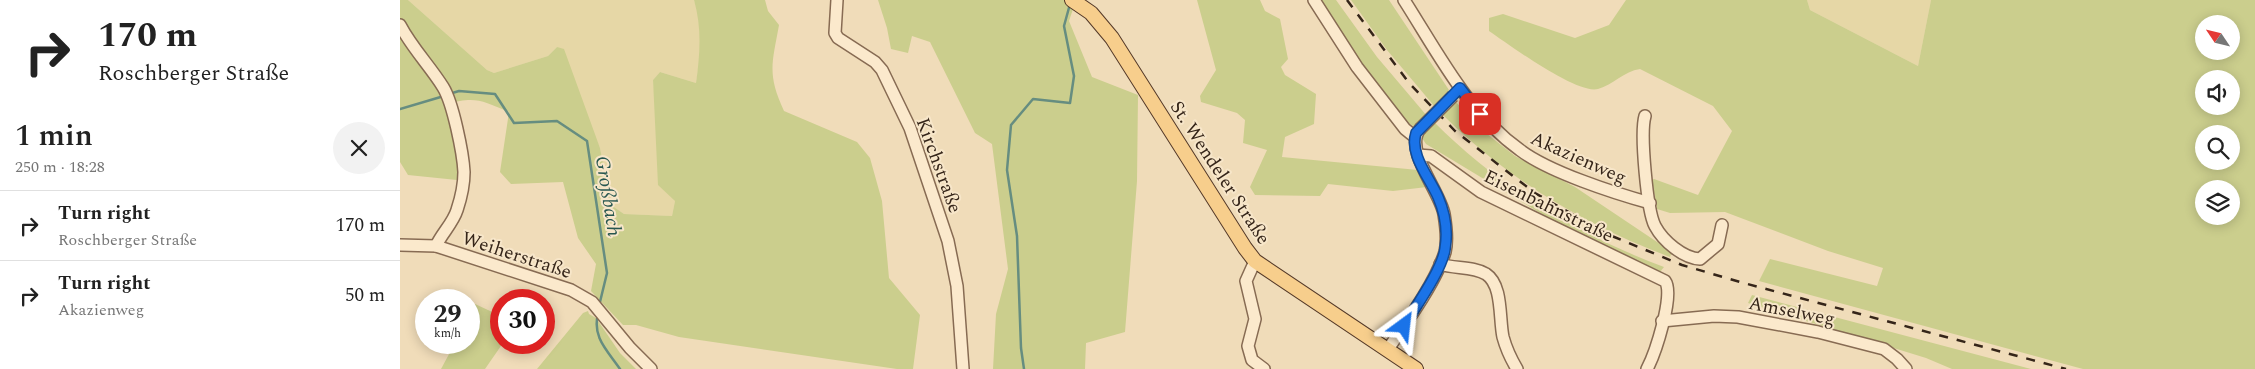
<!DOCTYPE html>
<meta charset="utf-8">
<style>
:root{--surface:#fff;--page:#f2f2f2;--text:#222;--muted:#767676;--line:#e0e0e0}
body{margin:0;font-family:Spectral,serif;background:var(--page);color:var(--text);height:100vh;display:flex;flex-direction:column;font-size:19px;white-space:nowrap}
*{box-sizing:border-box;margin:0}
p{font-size:16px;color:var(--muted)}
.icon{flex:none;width:28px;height:28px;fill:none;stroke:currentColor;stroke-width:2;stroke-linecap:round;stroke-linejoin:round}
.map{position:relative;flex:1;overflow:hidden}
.sheet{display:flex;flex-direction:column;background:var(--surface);width:400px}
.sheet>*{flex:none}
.guide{background:#fff;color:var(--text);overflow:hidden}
.needle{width:32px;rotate:305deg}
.fabs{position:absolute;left:1795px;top:15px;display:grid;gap:10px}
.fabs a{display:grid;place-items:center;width:45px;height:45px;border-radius:50%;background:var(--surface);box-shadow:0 2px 12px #0003;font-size:25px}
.speed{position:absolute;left:15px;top:289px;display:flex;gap:10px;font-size:25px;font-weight:700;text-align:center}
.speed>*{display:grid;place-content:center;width:65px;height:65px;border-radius:50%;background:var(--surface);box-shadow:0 2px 12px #0003;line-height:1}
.speed small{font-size:12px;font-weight:400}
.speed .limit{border:8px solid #d22;background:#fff;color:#111}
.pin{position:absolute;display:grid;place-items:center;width:42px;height:42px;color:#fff;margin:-21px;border-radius:10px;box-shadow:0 2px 8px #0006}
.me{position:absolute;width:55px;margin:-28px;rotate:30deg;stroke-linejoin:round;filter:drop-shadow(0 0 4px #0008)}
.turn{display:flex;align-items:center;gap:18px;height:105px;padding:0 15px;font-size:22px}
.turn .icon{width:65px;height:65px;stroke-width:2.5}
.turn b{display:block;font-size:35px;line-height:42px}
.round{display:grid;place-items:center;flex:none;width:52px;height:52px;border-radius:26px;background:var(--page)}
.overview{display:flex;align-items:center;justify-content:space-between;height:85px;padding:0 15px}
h1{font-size:30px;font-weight:600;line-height:38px}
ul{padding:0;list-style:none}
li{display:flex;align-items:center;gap:15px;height:70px;padding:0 15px;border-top:1px solid var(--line)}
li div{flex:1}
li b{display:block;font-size:19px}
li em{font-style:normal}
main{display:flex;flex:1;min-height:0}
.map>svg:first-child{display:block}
.farmland{fill:#e6d7a6}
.green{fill:#cbce8d;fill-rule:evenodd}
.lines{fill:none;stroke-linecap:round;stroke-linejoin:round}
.stream{stroke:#668d80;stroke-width:2.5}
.minor-casing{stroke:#876b53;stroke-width:14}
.major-casing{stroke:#543928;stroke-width:16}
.minor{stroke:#fbe9cc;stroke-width:11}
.major{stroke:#f7ce8c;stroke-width:14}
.rail{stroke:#352519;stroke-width:2.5;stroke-dasharray:9 9;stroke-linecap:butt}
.minor-bridge-casing{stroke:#876b53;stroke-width:14;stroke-linecap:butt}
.minor-bridge{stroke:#fbe9cc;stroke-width:11}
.route-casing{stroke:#114b97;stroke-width:12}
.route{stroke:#1a73e8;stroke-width:9}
.labels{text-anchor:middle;stroke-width:4;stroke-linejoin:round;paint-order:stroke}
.street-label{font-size:19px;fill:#352519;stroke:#f7e6c9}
.water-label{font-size:20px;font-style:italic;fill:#27564f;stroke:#f7e6c9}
</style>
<main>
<section class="sheet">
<div class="guide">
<div class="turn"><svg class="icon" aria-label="right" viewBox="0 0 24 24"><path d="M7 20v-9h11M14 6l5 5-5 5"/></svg><div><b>170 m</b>Roschberger Straße</div></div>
</div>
<div class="overview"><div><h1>1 min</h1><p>250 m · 18:28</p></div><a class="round"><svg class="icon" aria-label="close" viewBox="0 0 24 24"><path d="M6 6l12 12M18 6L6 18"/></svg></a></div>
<ul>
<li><svg class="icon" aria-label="right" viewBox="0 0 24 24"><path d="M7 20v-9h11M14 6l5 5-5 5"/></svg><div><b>Turn right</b><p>Roschberger Straße</p></div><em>170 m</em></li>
<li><svg class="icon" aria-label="right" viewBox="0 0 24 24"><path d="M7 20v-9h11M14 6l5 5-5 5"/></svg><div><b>Turn right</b><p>Akazienweg</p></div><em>50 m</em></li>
</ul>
</section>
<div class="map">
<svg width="1855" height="369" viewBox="0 0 1855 369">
<rect width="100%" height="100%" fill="#f0dcb9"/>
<g class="farmland">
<path d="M8,0h286l6,20 1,30 -5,33 -36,-11 -7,8 3,32 19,89 -3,15 -48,-2 -13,-9 -11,-57 -43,-101 -9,9 -54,17 -7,-3z"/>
<path d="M1407,0h124l-13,66 -108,-56z"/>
</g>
<g class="green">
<path d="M0,0h8l79,70 7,3 54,-17 9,-9 7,2 36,99 11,57 13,9 48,2 3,-15 -17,-16 -5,-105 7,-8 36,11c4,-29 6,-55 -2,-83h71l3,11 11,14c-7,39 -12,49 5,86l73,31 13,16 12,43 7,77 31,37 -7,54h-16l-218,-32 -43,-12h-13l-32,-34 5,-27 -18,-26 -15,-56 -52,2 -11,-12 9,-60c-27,-11 -33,-16 -62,-8l13,74 -3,2 -49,-5 -8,-13z"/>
<path d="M478,0h198l-7,21 23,56 46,18 -1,86 -12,151 -39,11 -1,26h-92l3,-55 12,-45 -16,-125 -17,-11 -45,-91 -18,-6 -4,17 -17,-4 -4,-21z"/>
<path d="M797,0h63l5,11 15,8 8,40 -7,8 4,8 31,19 -2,30 -29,13 -3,20 136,13 9,17 -34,4 -65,-7 -8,12 -65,-1 -5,-8 17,-37 -24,-7 2,-23 -8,-7 -36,-11 -1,-6 16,-26z"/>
<path d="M918,0h18l41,57 50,59 -10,9 -4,1 -6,-4 -35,-41z"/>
<path d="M951,0h38l60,90 -1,4 -13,13 -48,-57z"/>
<path d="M1226,0h181l3,10 108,56 13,-66h324v369h-172l-324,-88 11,-22 107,27 6,-18 -55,-17 -103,-39 -55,1 -13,-4 -5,-29 2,-1 44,16 34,-64 -19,-25 -73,-37c-16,2 -27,16 -42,20 -21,6 -90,-45 -109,-58v-13l14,-4 72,24 34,-13zM1804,24h27v27h-27zM1804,79h27v27h-27zM1804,134h27v27h-27zM1804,189h27v27h-27z"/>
<path d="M1056,102l26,28 33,26 60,31 97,65 -2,5c-84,-31 -163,-78 -227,-142z"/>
<path d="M1034,122c65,65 144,113 230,145l-4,5 -5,1 -110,-57 -119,-72 -4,-6 1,-5z"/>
<path d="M1352,295l279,74h-79l-26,-11 -178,-55z"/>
<path d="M75,304l26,12v26l2,1 -18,26h-44l14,-26 14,-1v-26z"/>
<path d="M188,311l1,3 7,4 24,35 16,16h-99l46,-56z"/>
</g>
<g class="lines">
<g class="stream">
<path d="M49,94l10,-3 36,3 19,29 43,-2 30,20 20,132 -8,33"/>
<path d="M0,109l44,-13"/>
<path d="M198,314c-6,23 9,36 22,55"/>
<path d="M624,369l-3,-21 -4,-112 -10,-66 4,-45 22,-26 37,4 4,-27 -10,-50 6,-22"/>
</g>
<g class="minor-casing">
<g id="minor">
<path d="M437,0l-2,33 3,5 37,24 7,8 28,58 38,113 9,45 6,83"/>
<path d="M914,0l43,67 48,62 10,8"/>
<path d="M1004,0c34,53 64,113 116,150 29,22 94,43 130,53"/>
<path d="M0,25c12,23 30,41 43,62 10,16 20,66 21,85 0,13 -3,26 -7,38 -4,13 -15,23 -21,36"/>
<path d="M1245,116c-5,17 2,95 10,110 8,15 28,32 45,33l18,-15 4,-19"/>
<path d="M1018,155l13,1 50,36 184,89c10,13 -10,73 -18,88"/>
<path d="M0,245l36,1 135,44 21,12 38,46 21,21"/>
<path d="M855,261l-9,20 9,38 -7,27 4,14 12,9"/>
<path d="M1040,264c14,5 33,2 46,10 17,11 13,45 17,63 3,11 8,22 14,32"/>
<path d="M1262,321l52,-5 24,1 80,15 66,17 13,10 9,10"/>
<path d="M988,349c18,-26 48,-67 57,-97 3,-12 1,-26 -1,-38 -4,-23 -41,-65 -24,-85"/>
</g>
</g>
<g class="major-casing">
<path id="major" d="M672,0l19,13 21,25 133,210 10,13 161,108"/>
</g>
<use href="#minor" class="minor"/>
<use href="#major" class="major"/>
<path class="rail" d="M947,0l62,83 46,48 80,62 72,41 75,31 58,17 326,87"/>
<g class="minor-bridge-casing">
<path id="minor-bridge" d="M1020,129l33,-33"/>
</g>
<use href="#minor-bridge" class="minor-bridge"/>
</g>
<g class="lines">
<g class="route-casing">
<path id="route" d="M1004,326c12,-20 38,-56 41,-77 3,-18 0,-36 -7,-52 -8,-19 -29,-42 -22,-64l44,-45 20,26"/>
</g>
<use href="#route" class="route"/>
</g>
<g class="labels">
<g class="street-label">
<text transform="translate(1179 157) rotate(24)" y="7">Akazienweg</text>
<text transform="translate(540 165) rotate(70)" y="7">Kirchstraße</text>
<text transform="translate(821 172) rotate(57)" y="7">St. Wendeler Straße</text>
<text transform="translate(1149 205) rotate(26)" y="7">Eisenbahnstraße</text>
<text transform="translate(117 254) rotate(18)" y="7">Weiherstraße</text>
<text transform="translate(1392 310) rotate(11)" y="7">Amselweg</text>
</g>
<g class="water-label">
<text transform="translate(209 196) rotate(81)" y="7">Großbach</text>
</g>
</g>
</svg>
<div class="fabs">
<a><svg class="needle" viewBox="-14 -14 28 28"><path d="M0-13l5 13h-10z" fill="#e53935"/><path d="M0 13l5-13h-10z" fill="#767676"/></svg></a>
<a><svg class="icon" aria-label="sound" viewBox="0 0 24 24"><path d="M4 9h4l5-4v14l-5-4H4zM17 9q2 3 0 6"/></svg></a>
<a><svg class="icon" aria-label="search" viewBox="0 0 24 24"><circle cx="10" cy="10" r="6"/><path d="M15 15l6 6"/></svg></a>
<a><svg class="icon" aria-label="layers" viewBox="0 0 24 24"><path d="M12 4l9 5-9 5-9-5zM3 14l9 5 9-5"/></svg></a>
</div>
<div class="speed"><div>29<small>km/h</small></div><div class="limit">30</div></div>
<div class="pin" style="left:1080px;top:114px;background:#d93025"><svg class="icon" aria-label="arrive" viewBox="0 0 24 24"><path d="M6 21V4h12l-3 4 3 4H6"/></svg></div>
<svg class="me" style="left:1004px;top:326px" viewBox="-20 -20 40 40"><path d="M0-17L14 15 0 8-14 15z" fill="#1a73e8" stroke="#fff" stroke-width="4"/></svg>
</div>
</main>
